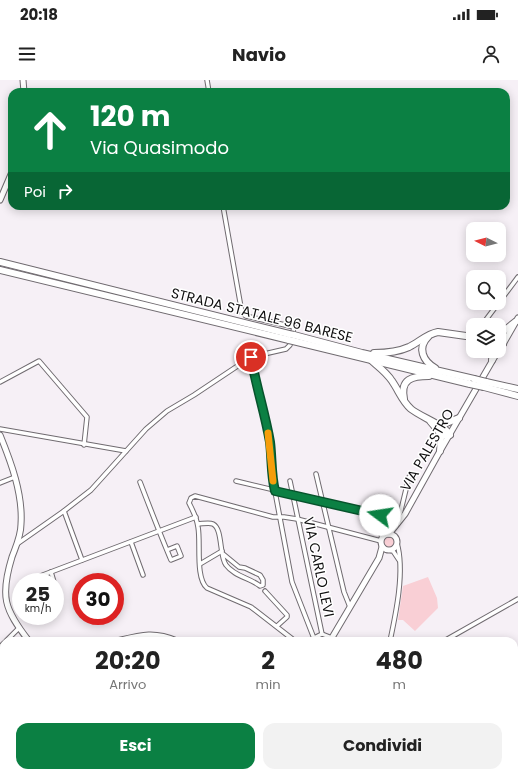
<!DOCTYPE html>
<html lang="it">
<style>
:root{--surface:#fff;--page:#f2f2f2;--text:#222;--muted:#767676;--accent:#0b8043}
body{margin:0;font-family:Poppins,sans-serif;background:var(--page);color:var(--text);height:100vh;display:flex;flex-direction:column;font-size:15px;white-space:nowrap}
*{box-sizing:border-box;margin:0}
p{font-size:13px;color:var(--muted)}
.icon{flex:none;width:22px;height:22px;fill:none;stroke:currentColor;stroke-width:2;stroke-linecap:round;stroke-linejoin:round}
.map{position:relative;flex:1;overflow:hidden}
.sheet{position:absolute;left:0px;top:557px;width:518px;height:140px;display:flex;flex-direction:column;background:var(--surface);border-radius:12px 12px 0 0;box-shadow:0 2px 10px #0003}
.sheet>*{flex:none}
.guide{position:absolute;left:8px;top:8px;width:502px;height:122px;border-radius:12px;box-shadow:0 2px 10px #0003;background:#0b8043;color:#fff;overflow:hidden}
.needle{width:26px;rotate:276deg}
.tools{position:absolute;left:466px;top:142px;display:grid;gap:8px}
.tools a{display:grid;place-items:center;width:40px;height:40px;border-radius:8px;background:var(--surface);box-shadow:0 2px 10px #0003;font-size:20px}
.speed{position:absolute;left:12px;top:493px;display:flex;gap:8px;font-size:20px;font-weight:700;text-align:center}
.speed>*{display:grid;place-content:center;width:52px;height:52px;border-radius:50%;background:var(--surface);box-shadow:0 2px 10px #0003;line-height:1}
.speed small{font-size:10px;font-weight:400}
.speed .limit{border:6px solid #d22;background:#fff;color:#111}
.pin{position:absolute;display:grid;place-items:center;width:34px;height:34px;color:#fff;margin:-17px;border:2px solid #fff;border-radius:50%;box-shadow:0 1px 4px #0007}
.me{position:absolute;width:44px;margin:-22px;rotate:284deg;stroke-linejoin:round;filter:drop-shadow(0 0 3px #0008)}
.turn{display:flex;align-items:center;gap:14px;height:84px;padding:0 16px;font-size:18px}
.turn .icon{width:52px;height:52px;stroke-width:2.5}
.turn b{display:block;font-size:28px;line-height:34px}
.then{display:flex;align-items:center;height:38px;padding:0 16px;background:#0003;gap:8px;font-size:15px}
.eta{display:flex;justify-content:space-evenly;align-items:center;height:68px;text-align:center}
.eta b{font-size:24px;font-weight:700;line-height:28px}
.action{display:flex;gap:8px;margin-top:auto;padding:8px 16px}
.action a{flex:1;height:46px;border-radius:12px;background:var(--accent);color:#fff;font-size:16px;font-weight:700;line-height:46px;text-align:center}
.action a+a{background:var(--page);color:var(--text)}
.status{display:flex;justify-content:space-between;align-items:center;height:28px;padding:0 20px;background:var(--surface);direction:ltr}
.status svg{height:11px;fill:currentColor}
header{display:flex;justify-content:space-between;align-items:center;height:52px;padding:0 16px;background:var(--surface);font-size:18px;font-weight:700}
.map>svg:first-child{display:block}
.green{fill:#f9cfd5}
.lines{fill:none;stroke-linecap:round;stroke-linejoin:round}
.street-casing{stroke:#706b70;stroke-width:5.5}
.secondary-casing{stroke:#706b70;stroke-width:7}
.highway-casing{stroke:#706b70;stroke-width:8}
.street{stroke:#fff;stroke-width:3.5}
.secondary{stroke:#fff;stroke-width:5}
.highway{stroke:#fff;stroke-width:6}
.highway-bridge-casing{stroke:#706b70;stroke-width:8;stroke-linecap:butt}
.highway-bridge{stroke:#fff;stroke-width:6}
.route-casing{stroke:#07532c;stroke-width:10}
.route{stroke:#0b8043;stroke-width:7}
.slow{stroke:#f59e0b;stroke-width:7}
.labels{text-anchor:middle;stroke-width:3;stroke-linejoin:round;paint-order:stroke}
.street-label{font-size:14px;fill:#100f10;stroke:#fff}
</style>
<div class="status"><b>20:18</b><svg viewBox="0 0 49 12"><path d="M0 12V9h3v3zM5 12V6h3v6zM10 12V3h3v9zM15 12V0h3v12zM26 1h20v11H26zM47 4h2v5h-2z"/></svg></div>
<header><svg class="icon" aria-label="menu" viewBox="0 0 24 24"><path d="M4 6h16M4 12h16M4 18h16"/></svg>Navio<svg class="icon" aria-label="person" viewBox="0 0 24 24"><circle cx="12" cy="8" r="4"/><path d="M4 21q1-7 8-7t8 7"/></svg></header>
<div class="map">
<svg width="518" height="697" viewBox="0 0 518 697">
<rect width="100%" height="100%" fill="#f6f0f6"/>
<g class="green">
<circle cx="389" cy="462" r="5.5"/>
<path d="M428,497l9,21 1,10 -23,23 -12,-11h-5l5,-34z"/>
<path d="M151,557l19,4h-42z"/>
</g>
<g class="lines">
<g class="street-casing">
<g id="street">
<path d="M207,0l2,12"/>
<path d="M482,245l36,-48"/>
<path d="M251,277l14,56 5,30 3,38 19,101 23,59"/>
<path d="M0,302l39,-21 48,56 -3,28"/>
<path d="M0,349l126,22"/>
<path d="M316,394l28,118 6,15"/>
<path d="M236,401l144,34 3,4c7,0 13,1 17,-5l9,-37"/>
<path d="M290,401l32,153"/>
<path d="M140,402c10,26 20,52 31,78l10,-4 -4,-10 -10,4"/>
<path d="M0,403l15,-6"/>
<path d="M64,431l18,49"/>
<path d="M198,444c4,0 11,-2 15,0 10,5 6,32 13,41 8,11 24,13 34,21l3,-1v-5l-3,-5 -15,-7 -6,-1 -17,-14"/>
<path d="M382,458c-2,-7 -3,-12 1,-19l2,11 3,4"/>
<path d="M131,462l12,33"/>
<path d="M17,464l47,-33 27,-21 55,-61 21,-18 27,-16 57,-38 35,-8 4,-4 4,-18 -48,-11 -4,-3 -19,-107"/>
<path d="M389,470l4,1 6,9"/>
<path d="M200,484l22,-13"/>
<path d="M51,492l3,10"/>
<path d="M35,498l161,-61"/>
<path d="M55,506v1"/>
<path d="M265,511l22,24v2l-10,9"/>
<path d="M314,558l8,-4 10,4"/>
<path d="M6,561l13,-13"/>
<path d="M295,561l-44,-34 -44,-19c-12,-10 -6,-46 -9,-61 -1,-9 -5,-16 -9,-24l2,-5 4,-2 78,21h11l13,2 84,22"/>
<path d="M390,561c6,-28 15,-70 7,-98"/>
<path d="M444,561l74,-42"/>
<path d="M0,567l4,-4"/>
<path d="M514,645l4,1"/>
<path d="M514,670l4,1"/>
<path d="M514,687l4,1"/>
<path d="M56,693l2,4"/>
<path d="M107,693l3,4"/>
<path d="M154,693l3,4"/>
<path d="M218,693l2,4"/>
<path d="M309,693l1,4"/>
<path d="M329,693l7,4"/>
<path d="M368,693l7,4"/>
<path d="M406,693l3,4"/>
<path d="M480,693l16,4"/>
<path d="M50,697l2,-4"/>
<path d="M82,697l5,-4"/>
<path d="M126,697l6,-4"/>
<path d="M176,697l6,-4"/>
<path d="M281,697l2,-4"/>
<path d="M315,697v-4"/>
<path d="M356,697l2,-4"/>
<path d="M381,697l2,-4"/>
<path d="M436,697l1,-4"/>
<path d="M453,697l1,-4"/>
<path d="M476,697l1,-4"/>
<path d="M499,697l1,-4"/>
</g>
</g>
<g class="secondary-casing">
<g id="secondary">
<path d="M23,0l1,12"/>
<path d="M0,120l12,-28"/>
<path d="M502,266l16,-28"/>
<path d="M0,355c11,27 23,59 21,89 0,12 -5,22 -9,33 -12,39 -8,52 17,84"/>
<path d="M389,454l16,-20 35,-63 58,-100"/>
<circle cx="389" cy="462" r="8"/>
<path d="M117,561c24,-6 37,-10 60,0"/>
<path d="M330,561l49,-83 3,-11"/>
<path d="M0,593l4,-1"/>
<path d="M254,697l2,-4"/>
</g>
</g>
<g class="highway-casing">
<g id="highway">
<path d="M0,182l289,72"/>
<path d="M0,190l289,70"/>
<path d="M294,255l68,18 112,26"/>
<path d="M499,255l16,-13"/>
<path d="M428,257c-11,11 -5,24 7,31"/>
<path d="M499,260l4,4 -4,1"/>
<path d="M293,261l177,43"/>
<path d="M374,273c12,0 24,-1 35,-6 10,-5 18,-13 29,-15l35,5"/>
<path d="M492,280l1,-9"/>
<path d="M372,281c7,6 15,12 20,20 7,10 10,20 19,28 10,8 35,17 39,26l-4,1 -5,-2 -11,-13"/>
<path d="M486,302l32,7"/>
<path d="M484,307l34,9"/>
<path d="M404,319c-4,-20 8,-23 25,-23"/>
<path d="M438,345l6,-1 15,-6"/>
<path d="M439,352l2,6 -1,13"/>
</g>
</g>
<use href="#street" class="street"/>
<use href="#secondary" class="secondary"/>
<use href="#highway" class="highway"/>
<g class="highway-bridge-casing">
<g id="highway-bridge">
<path d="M289,254l5,1"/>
<path d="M289,260l4,1"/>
<path d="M474,299l12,3"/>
<path d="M470,304l14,3"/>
</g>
</g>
<use href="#highway-bridge" class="highway-bridge"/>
</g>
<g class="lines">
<g class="route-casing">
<path id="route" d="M251,277c5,29 14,56 19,85 2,16 1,33 5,49l105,24"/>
</g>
<use href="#route" class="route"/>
<path class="slow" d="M268,353l5,48"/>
</g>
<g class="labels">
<g class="street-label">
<text transform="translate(262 235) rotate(14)" y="5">STRADA STATALE 96 BARESE</text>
<text transform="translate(427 370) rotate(-60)" y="5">VIA PALESTRO</text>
<text transform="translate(319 487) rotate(78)" y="5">VIA CARLO LEVI</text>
</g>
</g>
</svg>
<div class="tools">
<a><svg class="needle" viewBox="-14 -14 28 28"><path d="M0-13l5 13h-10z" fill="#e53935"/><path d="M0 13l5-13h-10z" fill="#767676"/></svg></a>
<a><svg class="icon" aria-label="search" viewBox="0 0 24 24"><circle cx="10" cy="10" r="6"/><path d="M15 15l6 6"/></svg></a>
<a><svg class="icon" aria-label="layers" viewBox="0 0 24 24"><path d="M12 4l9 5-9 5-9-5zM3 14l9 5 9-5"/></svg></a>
</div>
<div class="speed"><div>25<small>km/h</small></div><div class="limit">30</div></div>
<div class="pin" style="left:251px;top:277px;background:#d93025"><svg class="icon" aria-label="arrive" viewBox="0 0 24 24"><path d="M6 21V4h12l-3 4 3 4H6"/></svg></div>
<svg class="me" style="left:380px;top:435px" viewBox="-20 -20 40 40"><circle r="19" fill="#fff"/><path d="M0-13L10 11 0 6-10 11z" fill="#0b8043"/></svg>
<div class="guide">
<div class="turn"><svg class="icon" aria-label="ahead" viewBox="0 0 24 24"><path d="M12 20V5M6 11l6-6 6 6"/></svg><div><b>120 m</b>Via Quasimodo</div></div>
<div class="then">Poi<svg class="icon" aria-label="right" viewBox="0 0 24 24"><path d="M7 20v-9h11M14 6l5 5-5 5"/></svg></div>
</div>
<section class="sheet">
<div class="eta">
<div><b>20:20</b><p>Arrivo</p></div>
<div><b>2</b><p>min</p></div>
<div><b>480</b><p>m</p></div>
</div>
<div class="action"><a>Esci</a><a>Condividi</a></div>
</section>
</div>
